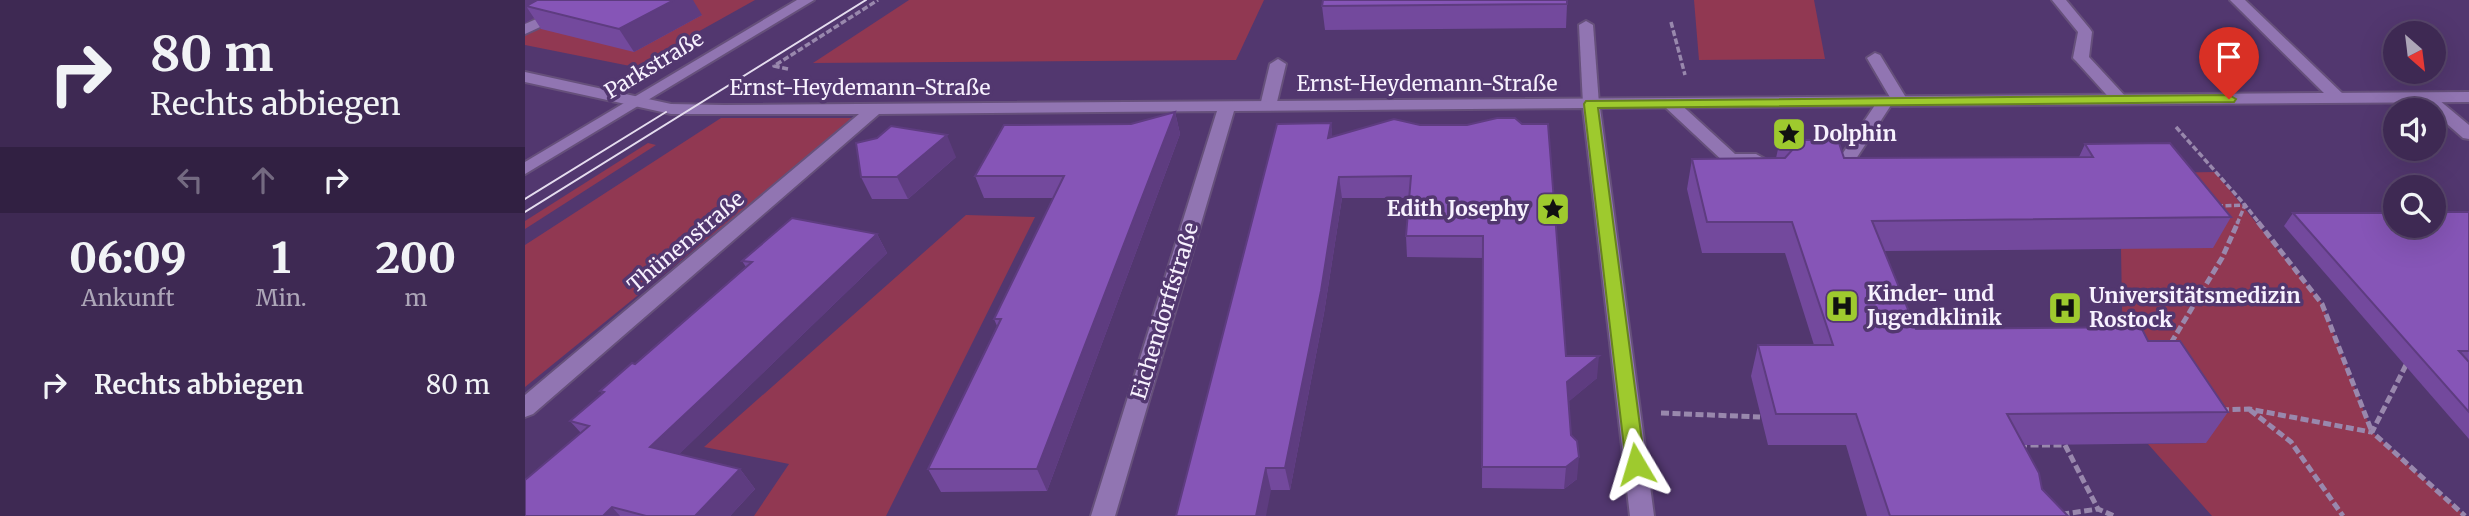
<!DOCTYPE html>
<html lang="de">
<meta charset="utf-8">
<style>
:root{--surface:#3e2953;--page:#45315a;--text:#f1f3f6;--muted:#ada6b8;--line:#57456a}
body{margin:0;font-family:Merriweather,serif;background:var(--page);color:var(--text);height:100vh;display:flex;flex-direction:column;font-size:26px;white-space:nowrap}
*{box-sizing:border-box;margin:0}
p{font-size:23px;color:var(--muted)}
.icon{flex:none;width:38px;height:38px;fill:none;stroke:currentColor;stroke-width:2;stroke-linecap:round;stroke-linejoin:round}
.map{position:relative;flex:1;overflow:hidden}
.drawer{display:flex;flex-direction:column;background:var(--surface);width:525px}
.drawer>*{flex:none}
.guide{background:#3e2953;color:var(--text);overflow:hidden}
.needle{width:46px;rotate:152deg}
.fabs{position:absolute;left:1858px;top:21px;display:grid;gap:14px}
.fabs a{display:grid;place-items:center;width:63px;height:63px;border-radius:50%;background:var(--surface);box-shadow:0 7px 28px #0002,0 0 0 2px var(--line);font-size:35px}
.pin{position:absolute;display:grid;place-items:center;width:60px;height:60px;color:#fff;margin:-72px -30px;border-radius:50% 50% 50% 0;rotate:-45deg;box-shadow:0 0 7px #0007}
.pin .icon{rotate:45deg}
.me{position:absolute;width:77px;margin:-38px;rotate:353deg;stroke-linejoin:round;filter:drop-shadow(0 0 5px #0008)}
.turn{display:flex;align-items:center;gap:24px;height:147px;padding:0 35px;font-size:32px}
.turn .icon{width:91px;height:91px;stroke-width:2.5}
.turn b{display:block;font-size:49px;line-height:60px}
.lanes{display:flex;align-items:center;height:66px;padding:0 35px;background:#0003;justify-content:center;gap:35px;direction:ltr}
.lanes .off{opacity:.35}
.eta{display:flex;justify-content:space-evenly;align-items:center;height:119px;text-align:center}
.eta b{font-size:42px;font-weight:800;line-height:49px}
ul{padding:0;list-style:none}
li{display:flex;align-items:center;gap:21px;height:105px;padding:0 35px}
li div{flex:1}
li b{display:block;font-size:26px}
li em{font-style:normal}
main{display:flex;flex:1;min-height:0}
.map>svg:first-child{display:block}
.green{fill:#913852}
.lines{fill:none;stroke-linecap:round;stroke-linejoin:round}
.service-casing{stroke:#66507b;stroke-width:4}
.minor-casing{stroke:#66507b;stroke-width:4}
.secondary-casing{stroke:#66507b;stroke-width:4}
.path-far1{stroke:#9988ad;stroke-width:3.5;stroke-dasharray:6 2.5;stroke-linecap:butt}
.path{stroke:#9988ad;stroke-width:5;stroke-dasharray:8 3.5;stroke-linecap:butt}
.service{fill:#9175b2;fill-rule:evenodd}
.minor{fill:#9175b2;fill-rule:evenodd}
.secondary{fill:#9175b2;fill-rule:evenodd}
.tram{stroke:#e5ddef;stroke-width:2}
.wall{fill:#73499d}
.shaded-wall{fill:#5e3c80}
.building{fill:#8655b7;stroke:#5e3c80;stroke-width:2}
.route{fill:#9eca2e;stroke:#67831e;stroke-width:2}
.labels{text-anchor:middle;stroke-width:7;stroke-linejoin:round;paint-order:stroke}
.street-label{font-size:21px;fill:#f7f1fe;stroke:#52376f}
.poi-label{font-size:21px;font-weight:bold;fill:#f7f1fe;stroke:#52376f;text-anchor:start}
</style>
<main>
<section class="drawer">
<div class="guide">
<div class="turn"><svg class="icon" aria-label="right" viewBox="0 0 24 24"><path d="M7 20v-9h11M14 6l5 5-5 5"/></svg><div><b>80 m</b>Rechts abbiegen</div></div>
<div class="lanes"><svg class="icon off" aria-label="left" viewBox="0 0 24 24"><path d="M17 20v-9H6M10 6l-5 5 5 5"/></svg><svg class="icon off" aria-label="ahead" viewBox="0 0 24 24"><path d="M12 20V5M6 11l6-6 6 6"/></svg><svg class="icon" aria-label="right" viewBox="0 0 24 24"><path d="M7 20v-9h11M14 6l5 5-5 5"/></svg></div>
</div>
<div class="eta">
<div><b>06:09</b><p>Ankunft</p></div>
<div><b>1</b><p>Min.</p></div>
<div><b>200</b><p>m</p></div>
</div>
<ul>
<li><svg class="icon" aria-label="right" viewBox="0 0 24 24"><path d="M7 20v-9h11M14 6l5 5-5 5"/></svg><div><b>Rechts abbiegen</b></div><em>80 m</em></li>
</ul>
</section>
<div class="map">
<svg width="1944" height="516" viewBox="0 0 1944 516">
<rect width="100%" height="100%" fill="#52376f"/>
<g class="green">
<path d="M0,0h230l-120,67 -110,-22z"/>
<path d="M384,0h355l-28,60 -423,3z"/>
<path d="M1169,0h120l11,59 -126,1z"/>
<path d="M196,118h135l-331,269v-142z"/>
<path d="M123,143l8,2 -131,84v-8z"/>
<path d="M1690,172l107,132 50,128 93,84h-253l-64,-72 57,-1 -82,-84 -2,-110 34,-76z"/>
<path d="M441,215l69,2 -149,299h-132l35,-52 -85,-17z"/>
</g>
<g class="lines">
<g class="service-casing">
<g id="service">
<path d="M1527,0h14l24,29 2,3 -3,25 37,40 2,3 -2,3h-12l-38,-42 -3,-3 5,-26z"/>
<path d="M1705,0h15l99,95 2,3 -2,3h-12z"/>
<path d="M36,8l5,1 2,3 -2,3 -41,19v-10z"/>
<path d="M1061,21l7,4 6,79 -8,5 -8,-5 -4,-79z"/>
<path d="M1350,53l5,2 28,46 -8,5 -7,-4 -41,63 -34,-1 -3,-4 3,-4h23l38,-57h12l-24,-41z"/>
<path d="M753,59l8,5 -10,42 -2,3h-12l-2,-3 10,-42z"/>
<path d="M1902,93l6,2 36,30v14l-6,-1 -42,-37 -2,-3z"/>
<path d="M1145,98l6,2 59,54h21l9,5 -9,5 -31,-1 -61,-57 -2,-3 2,-3z"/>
</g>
</g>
<g class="minor-casing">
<path id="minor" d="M0,72l146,32 53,1 1745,-13v10l-869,6 54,408h-24l-47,-408 -349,3 -119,405h-24l126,-405 -338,3 -346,300 -8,3v-22l334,-281h-188l-146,-32z"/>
</g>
<g class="secondary-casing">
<path id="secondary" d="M272,0h17l-289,174v-12z"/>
</g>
<g class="path-far1">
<path d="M1146,22l14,53"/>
<path d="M263,69l-14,-3 104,-66"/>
<path d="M1651,127l69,78 -8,19"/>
<path d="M1692,206l28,-1 15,19"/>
</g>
<g class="path">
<path d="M1733,222l64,82 50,128"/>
<path d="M1646,343l51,-85 16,-36"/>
<path d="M1881,365l-34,67 93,84"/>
<path d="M1696,410l28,-1 122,23"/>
<path d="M1725,410l41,32 52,74"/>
<path d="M1136,413l99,4"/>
<path d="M1494,445h46l33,64 16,7"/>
<path d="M1525,516l48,-7"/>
</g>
<use href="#service" class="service"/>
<use href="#minor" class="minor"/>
<use href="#secondary" class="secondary"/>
<g class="tram">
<path d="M0,199l141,-87"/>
<path d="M0,212l341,-212"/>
</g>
</g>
<g class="wall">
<path d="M0,0l177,15 -68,37 -93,-23 -7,-11 -9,5z"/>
<path d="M1042,4l-1,24 -241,2 -3,-24z"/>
<path d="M650,112l5,22 -133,357 -106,1 -13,-23 69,-143 -3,-7 60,-121h-70l-9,-22 156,-52z"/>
<path d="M806,123l1,14 88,-12 146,231 31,22 -28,23 2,34 6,44 -13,10 -82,-1 1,-230 -76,-1 -1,-21 3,-38h-67l-18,115 -34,177h-19l-95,26z"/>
<path d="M1255,140l64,18 235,-1 6,-13 146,73 -18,31 -329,3 32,78 232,12 80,71 -22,31 -182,2 18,44 26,27h-201l-21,-71h-78l-17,-69 7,-31h56l-29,-92h-83l-15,-64 5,-30 84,-1z"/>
<path d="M431,157l-48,42h-36l-11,-22z"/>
<path d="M1944,212v227l-185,-213 9,-13z"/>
<path d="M352,234l10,19 -208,201 61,15 15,20 -25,27h-205l56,-83 -11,-12 32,-28 -2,-2 35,-27 111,-97 -4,-6z"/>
</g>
<g class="shaded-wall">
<path d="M0,0h44l-43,6 8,12 -9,5z"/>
<path d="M149,0h19l9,15 -68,37 -15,-23z"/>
<path d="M650,112l5,22 -133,357 -10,-22z"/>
<path d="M806,123l2,21 -5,-6z"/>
<path d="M422,135l9,22 -48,42 -11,-22z"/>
<path d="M814,177l3,21 -18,115 -34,177 -5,-22z"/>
<path d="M352,234l10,19 -221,214 -16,-20z"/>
<path d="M1074,356l-2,22 -31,26 1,-22z"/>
<path d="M1054,457l-2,22 -13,10 2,-22z"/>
<path d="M741,468l5,22 -5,26h-10z"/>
<path d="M215,469l15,20 -25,27h-35z"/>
<path d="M87,507l8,9h-17z"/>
</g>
<g class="building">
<path d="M12,0h137l-55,29 -93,-23z"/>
<path d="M798,0h244v4l-245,2z"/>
<path d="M650,112l-138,357h-109l73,-150h-7l70,-143h-89l29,-51 127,-1z"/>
<path d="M972,118h18l7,6h26l18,232h33l-32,26 4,53 6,6 2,16 -13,10h-84l1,-231h-77l5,-60 -72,1 -18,114 -36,177h-19l-10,48h-80l101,-392 54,-1 -3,15 66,-19 26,6h47z"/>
<path d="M366,126l56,9 -50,42h-36l-5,-34 21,-5z"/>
<path d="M1255,140h58l6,18 249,-1 -8,-13 85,-1 61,74 -359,4 44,108 225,-2 7,14h32l48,71 -221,2 32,59 3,16 26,27h-178l-34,-102h-80l-18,-69h75l-41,-123h-85l-15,-63 93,-1 9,-10z"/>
<path d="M1909,212h35v139h-10l10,11v50l-176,-199h103v13h38z"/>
<path d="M267,218l85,16 -227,213 90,22 -45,47h-49l-34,-9 -9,9h-78v-36l64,-54 -19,-5 34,-29 -4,-1 32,-28 3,1 117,-102 -10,-1z"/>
</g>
<path class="route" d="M1704,95l7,4 -2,3 -636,6 47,356 -3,6 -6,2 -7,-2 -3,-6 -42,-360 2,-3z"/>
<defs>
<g id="sight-square" transform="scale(1.75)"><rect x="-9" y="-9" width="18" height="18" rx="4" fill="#9eca2e" stroke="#52376f"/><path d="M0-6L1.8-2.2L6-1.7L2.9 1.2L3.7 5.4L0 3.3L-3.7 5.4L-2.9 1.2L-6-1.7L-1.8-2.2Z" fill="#111"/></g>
<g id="hospital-square" transform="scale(1.75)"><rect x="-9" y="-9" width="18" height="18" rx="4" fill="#9eca2e" stroke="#52376f"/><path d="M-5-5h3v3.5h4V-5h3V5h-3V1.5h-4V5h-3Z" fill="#111"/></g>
</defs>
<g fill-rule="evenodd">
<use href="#sight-square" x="1264" y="134"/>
<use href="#sight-square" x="1028" y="209"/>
<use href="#hospital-square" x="1317" y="306"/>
<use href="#hospital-square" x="1540" y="308"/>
</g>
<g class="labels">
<g class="street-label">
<text transform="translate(129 65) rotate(-31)" y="7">Parkstraße</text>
<text x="902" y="91">Ernst-Heydemann-Straße</text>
<text x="335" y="95">Ernst-Heydemann-Straße</text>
<text transform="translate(161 242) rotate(-40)" y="7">Thünenstraße</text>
<text transform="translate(640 311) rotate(-73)" y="7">Eichendorffstraße</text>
</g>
<g class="poi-label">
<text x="1288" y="141">Dolphin</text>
<text x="1004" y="216" text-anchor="end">Edith Josephy</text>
<text x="1342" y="301">Kinder- und<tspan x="1342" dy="24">Jugendklinik</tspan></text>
<text x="1564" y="303">Universitätsmedizin<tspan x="1564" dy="24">Rostock</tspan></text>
</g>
</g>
</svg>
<div class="fabs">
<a><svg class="needle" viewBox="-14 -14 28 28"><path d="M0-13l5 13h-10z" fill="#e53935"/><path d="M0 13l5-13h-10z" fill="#ada6b8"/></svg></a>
<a><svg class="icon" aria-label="sound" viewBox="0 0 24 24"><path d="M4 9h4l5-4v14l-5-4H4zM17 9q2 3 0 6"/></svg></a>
<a><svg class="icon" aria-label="search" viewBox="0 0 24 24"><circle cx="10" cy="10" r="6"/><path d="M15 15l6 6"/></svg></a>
</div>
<div class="pin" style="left:1704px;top:99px;background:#d93025"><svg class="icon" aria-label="arrive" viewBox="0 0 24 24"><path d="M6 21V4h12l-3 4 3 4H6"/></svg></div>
<svg class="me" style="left:1111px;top:464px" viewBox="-20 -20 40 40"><path d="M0-17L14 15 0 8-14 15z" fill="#9eca2e" stroke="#fff" stroke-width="4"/></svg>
</div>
</main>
